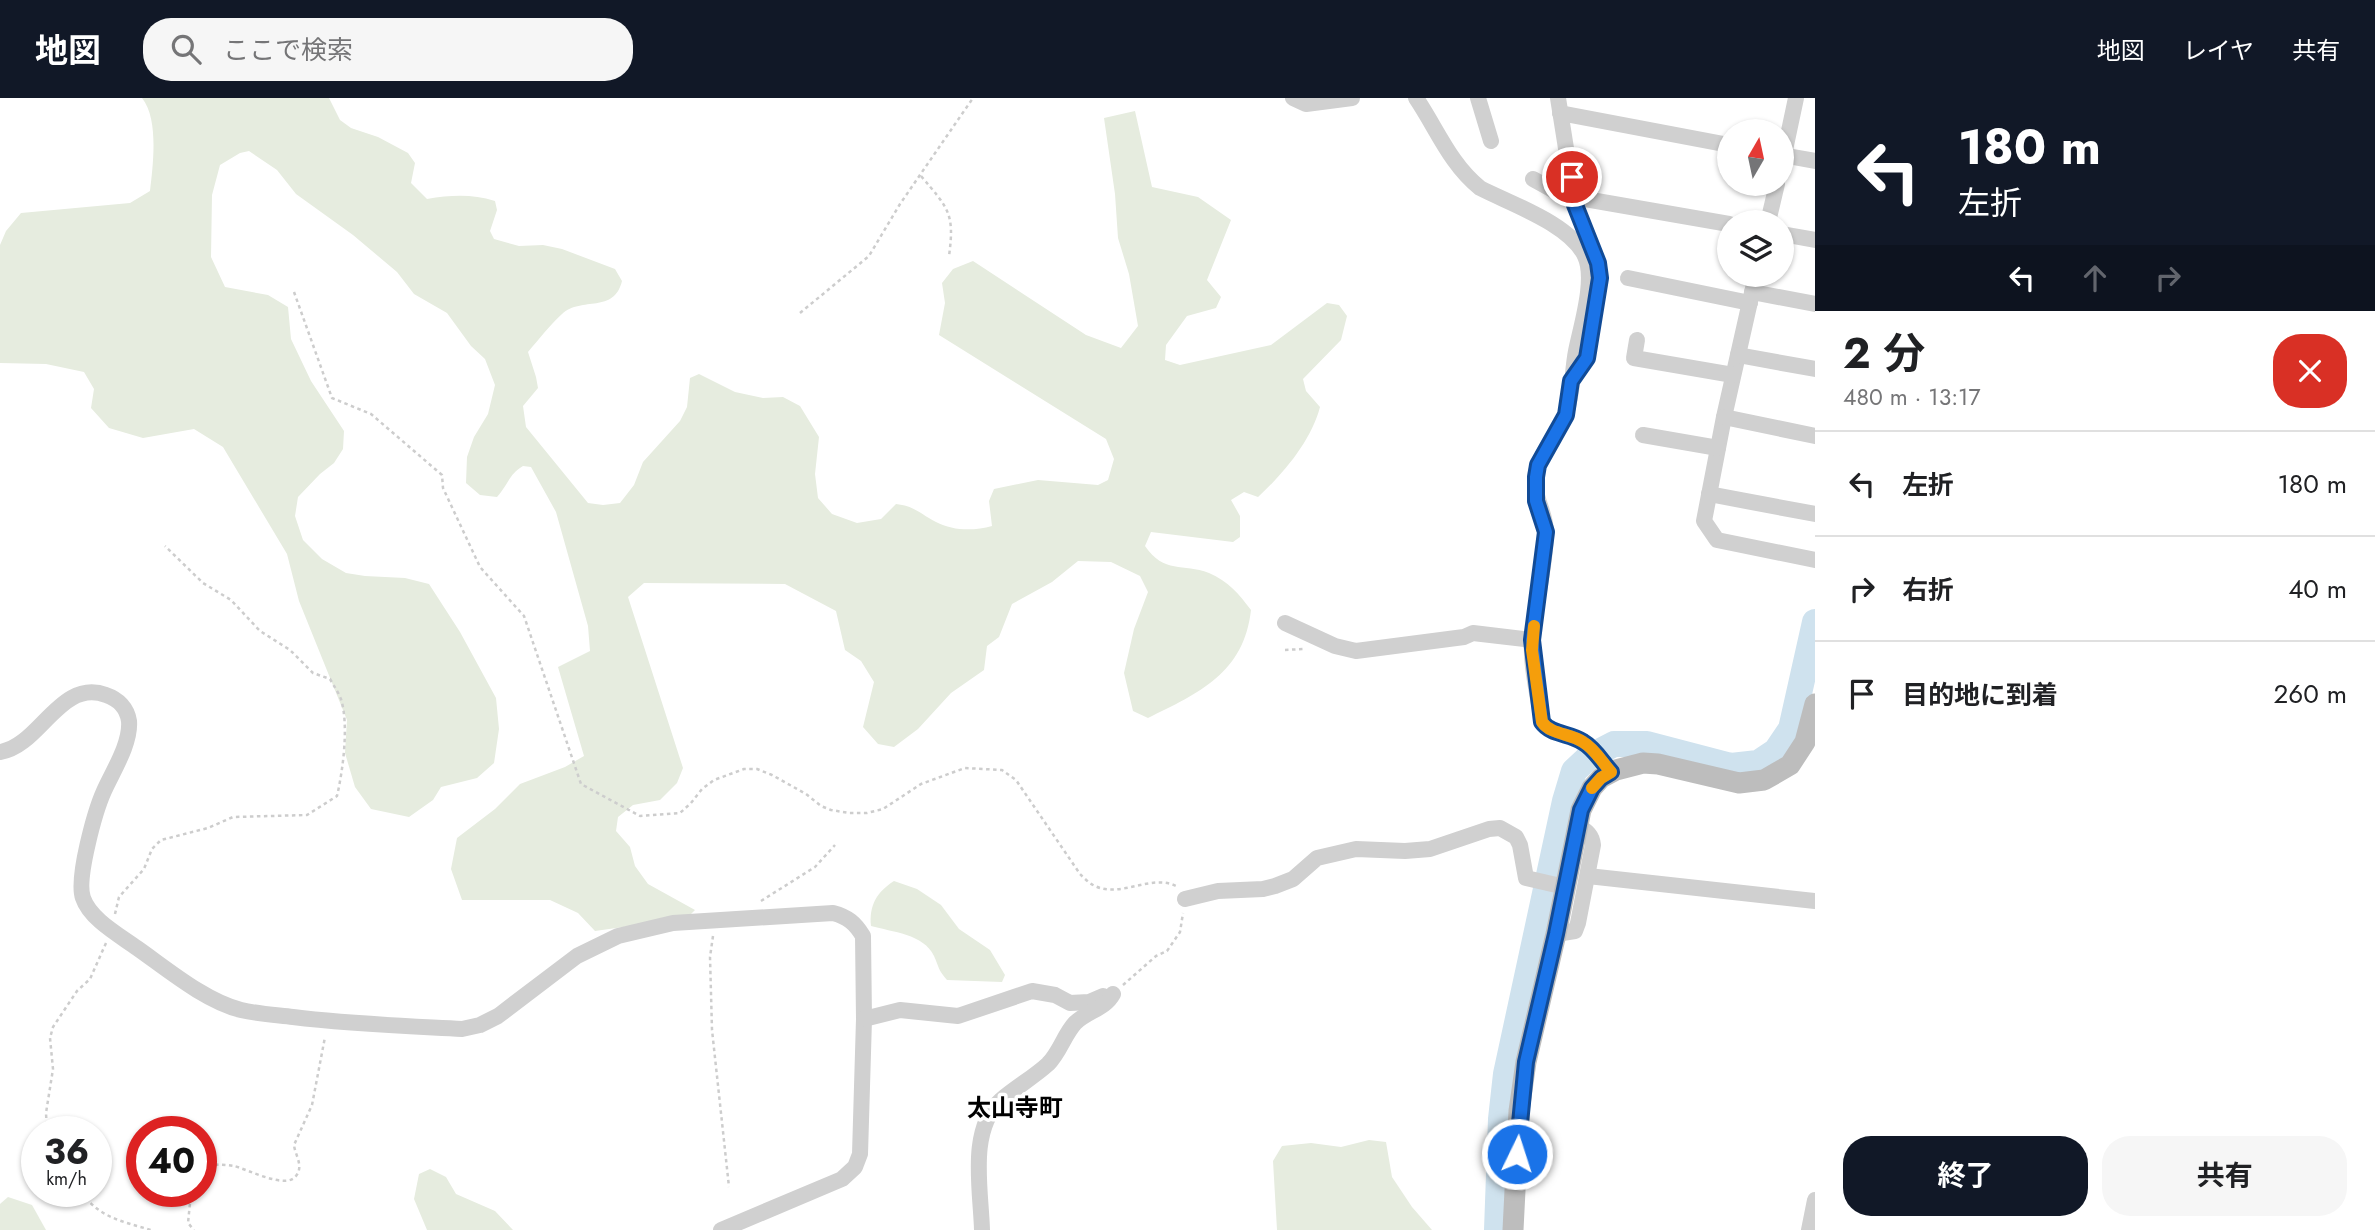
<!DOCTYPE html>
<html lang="ja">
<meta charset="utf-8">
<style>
:root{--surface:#fff;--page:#f6f6f6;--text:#202124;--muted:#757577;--line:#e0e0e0;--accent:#111827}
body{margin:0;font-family:Jost,"Noto Sans JP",sans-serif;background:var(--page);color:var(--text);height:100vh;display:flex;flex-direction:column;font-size:26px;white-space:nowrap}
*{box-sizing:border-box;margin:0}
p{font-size:23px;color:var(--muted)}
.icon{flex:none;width:38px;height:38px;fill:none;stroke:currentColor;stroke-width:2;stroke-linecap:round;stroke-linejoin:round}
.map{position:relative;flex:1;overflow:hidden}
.side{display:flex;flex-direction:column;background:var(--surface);width:560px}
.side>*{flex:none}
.top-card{background:#111827;color:#fff;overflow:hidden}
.needle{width:46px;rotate:9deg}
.tools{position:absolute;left:1717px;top:21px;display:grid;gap:14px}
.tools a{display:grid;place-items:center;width:77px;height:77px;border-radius:50%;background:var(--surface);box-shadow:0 2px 5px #0004;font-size:35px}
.speed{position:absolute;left:21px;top:1018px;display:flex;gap:14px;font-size:35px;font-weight:700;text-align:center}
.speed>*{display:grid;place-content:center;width:91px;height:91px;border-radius:50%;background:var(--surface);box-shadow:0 2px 5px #0004;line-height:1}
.speed small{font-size:18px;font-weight:400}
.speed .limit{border:10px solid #d22;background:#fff;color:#111}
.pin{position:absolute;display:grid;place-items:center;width:60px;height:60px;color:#fff;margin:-30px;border:4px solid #fff;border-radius:50%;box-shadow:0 2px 7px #0007}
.me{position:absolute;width:77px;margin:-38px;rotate:4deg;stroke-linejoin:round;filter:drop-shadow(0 0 5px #0008)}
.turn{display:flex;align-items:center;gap:24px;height:147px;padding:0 28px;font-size:32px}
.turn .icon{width:91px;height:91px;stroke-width:2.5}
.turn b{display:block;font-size:49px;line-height:60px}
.lanes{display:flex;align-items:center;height:66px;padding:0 28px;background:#0003;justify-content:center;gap:35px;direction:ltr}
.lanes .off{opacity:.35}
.round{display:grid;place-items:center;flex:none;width:74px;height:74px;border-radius:28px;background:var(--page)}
.summary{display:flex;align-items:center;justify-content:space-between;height:119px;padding:0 28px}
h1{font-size:42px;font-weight:700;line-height:52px}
.action{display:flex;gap:14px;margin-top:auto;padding:14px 28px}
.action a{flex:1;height:80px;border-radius:28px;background:var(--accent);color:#fff;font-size:28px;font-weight:700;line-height:80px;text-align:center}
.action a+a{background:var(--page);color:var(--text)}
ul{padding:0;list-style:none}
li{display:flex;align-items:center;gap:21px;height:105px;padding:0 28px;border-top:2px solid var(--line)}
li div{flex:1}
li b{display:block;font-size:26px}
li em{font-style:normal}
header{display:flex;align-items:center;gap:42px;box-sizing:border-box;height:98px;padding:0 35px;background:var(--accent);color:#fff}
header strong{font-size:33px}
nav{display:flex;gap:38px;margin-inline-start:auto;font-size:24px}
.search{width:490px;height:63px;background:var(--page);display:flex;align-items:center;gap:18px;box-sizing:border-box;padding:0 24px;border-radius:28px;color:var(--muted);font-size:26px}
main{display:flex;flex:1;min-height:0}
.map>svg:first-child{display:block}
.green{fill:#e6ecdf}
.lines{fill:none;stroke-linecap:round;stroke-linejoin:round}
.river{stroke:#cfe2ee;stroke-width:26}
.path{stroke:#cdcdcd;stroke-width:2.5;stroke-dasharray:3.5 3.5;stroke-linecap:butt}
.street{stroke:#d0d0d0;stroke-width:16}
.secondary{stroke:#bdbdbd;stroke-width:21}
.route-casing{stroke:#114b97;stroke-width:18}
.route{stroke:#1a73e8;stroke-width:12}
.slow{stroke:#f59e0b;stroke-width:12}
.labels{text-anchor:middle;stroke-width:7;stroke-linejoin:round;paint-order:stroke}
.quarter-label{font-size:24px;font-weight:bold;fill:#000;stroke:#fff}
</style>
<header>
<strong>地図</strong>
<div class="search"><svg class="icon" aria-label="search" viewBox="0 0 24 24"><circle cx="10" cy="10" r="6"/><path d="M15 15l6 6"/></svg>ここで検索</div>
<nav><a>地図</a><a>レイヤ</a><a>共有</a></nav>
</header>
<main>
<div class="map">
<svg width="1815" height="1132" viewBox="0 0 1815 1132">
<rect width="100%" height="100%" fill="#fff"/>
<g class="green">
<path d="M142,0h187l11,22 11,8 27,9 30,16 7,10 -4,20 16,16c25,-4 45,-5 68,2l2,9 -7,21 4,8 25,7 24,-1 19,4 53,20 7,12c-8,33 -40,15 -60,33 -12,11 -23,25 -34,38l8,25 2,11 -15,18 3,21 62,76 15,2 17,-2 14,-18 9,-23 37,-41 7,-14 3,-29 9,-4 36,18 28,6 20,-1 17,9 19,31 -4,37 3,24 14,16 25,9 24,-4 15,-15c19,2 24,10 40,18 17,9 38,9 56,4l-3,-25 5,-12 44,-9 60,5 10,-5 6,-21 -8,-20 -167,-104 6,-32 -3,-20 11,-14 20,-8 113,74 35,13 17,-22 -9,-52 -11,-36 -3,-44 -11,-76 31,-7 17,76 46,10 33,23 -24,60 14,17 -5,11 -29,8 -21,29 -1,15 15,5 91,-20 56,-42 12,2 8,11 -6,24 -38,39 3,12 14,16c-9,34 -36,66 -62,90l-14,-5 -13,8 9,16v21l-7,5 -82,-10 -6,14c19,28 38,17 64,27 19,8 30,21 42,37 -7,63 -52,83 -103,108l-15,-7 -9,-38 10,-44 14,-37 -8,-16 -29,-14 -33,-1 -26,21 -40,22 -13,33 -12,9 -3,24 -33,23 -33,36 -24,18 -16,-3 -15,-17 11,-45 -13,-21 -16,-11 -9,-39 -51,-27 -141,-1 -16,14 55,171 -6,15 -17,17 -27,5 -15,12 -2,14 14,16 5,19 13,18 47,26 -8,8 -92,13 -17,-18 -28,-13h-88l-11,-31 6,-31 38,-29 25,-25 45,-17 19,-11 -26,-89 32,-16 -2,-25 -32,-114 -25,-45 -8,-1c-14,8 -15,19 -26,31l-17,-2 -14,-12 1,-26 7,-20 14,-23 7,-29 -10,-26 -14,-13 -24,-33 -33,-19 -17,-22 -44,-37 -57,-41 -19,-24 -28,-19 -9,2 -20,12 -8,30 -1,62 14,30 43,8 20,12 3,32 20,42 33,50 -1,18 -9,14 -14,11 -22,23 -3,19 8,24 19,19 24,14 19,3 40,2 24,6 31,48 36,66 3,31 -5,34 -17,15 -36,9 -8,13 -24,17 -38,-8 -16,-22 -10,-34 2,-33 -48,-119 -12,-47 -64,-107 -29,-18 -51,9 -34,-10 -18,-20 3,-19 -10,-17 -38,-8 -46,-1v-118l6,-14 15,-18 109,-10 20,-12c3,-26 9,-72 -8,-93z"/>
<path d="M894,783l23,8 24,16 18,24 31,21 15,25 -3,7 -55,-2c-9,-10 -8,-13 -13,-24 -10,-22 -42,-24 -63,-30 -2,-21 6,-34 23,-45z"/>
<path d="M1369,1042l17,2 6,35 20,30 20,23h-155l-4,-69 9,-15 29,-3 30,4z"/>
<path d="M430,1071l16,8 10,17 39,17 18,19h-86l-13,-31 5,-25z"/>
<path d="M8,1099l24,8 14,25h-46v-26z"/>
</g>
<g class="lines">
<path class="river" d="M1497,1132l4,-111 5,-45 59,-273 9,-30 15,-14 25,-13h33l84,22 27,-3 18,-12 15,-22 24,-107"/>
<g class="path">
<path d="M921,78c27,32 34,37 28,80"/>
<path d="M294,194l38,106 39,16 71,61 1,13 37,79 44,49 57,168 59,32 40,-3 11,-10 11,-14 12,-9 30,-11h13l15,6 34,19 15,12 10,4 18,3h18l16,-4 38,-25 44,-16 37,2 14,10 64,94c4,4 9,9 13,11 27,15 59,-13 85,2"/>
<path d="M800,215l69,-57 31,-52 73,-106"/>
<path d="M1285,552l18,-1"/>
<path d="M761,803l54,-34 20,-22"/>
<path d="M115,816l4,-17 25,-28 8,-20 9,-9 47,-12 25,-11 74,-2 30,-19c6,-26 12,-71 4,-97 -3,-7 -7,-13 -11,-20l-17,-6 -23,-23 -30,-19 -29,-31 -28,-17 -38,-37"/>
<path d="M713,838l-3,21 2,73 17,157"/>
<path d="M1123,887l33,-29 11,-5 13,-19 3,-19"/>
<path d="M47,1034l-1,-19 7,-44 -3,-31 3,-11 24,-36 13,-12 16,-36"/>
<path d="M201,1066c11,1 22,0 33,2 13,3 52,24 62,10 8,-10 -1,-21 -2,-31l18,-40 13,-68"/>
<path d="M82,1094c15,25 42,30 69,38"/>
<path d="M183,1094l7,11 -2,20 6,7"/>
</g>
<g class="street">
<path d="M1293,0l13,6 46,-6"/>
<path d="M1416,0c21,31 34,66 64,90 31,16 90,36 105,68 11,23 -4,70 -9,95 -4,20 -3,43 -10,62 -7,18 -21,34 -28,52 -10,27 8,44 8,67 0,32 -11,73 -14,106 -2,27 6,57 10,84 8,12 24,11 36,17 14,7 23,22 33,33"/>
<path d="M1478,0l13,43"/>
<path d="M1558,0l17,107 23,58 2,15 -13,80 -14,21"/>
<path d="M1560,15l169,32"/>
<path d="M1782,57l33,6"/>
<path d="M1782,66l14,-66"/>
<path d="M1533,81l29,16 167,29"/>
<path d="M1768,124l9,-38"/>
<path d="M1782,136l33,6"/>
<path d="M1756,177l-32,142 -20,104 13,19 98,20"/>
<path d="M1628,180l122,25"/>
<path d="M1752,194l63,12"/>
<path d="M1637,242l-3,18 99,17"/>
<path d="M1738,257l77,14"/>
<path d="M1724,319l91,19"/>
<path d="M1643,337l75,13"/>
<path d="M1709,396l106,20"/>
<path d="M1285,525l50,23 21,5 108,-14 9,-4 59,7"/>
<path d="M0,654c40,-6 60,-74 106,-57 12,4 21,13 23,26 2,22 -16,50 -25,70 -9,20 -28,88 -21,107 7,21 36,37 54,50 30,21 68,53 104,62 17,4 35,5 52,7 56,7 113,9 169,12l18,-4 18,-9 79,-60 41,-20 55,-13 160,-10c15,4 22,10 30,23l1,83 -4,135 -5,13 -13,12 -121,51"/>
<path d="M1588,778l227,25"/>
<path d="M1185,801l33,-8 45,-2 12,-3 18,-7 24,-21 39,-9 49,2 25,-2 59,-20 11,-1 16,9 4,8 6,33 39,9"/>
<path d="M1556,836l19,-3 3,-8 15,-78c-1,-10 -6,-14 -15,-19"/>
<path d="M864,921l36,-9 58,6 74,-25 23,4 15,8 19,-1 14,-6"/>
<path d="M982,1132c-1,-40 -14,-100 19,-130 15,-13 33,-23 47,-36 12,-12 16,-29 27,-41 12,-12 30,-14 38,-29"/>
<path d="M1809,1132l6,-30"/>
</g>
<path class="secondary" d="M1513,1132l6,-119 7,-49 30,-128 25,-124 11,-22 9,-10 15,-8 27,-7 15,1 81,19 25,-3 26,-15 15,-23 10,-38"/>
</g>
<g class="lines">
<g class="route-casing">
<path id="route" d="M1517,1056l9,-92 30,-128 25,-124 11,-22 9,-10 10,-6c-9,-10 -16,-23 -28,-30 -13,-9 -32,-7 -41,-20l-10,-82 14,-108 -10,-31v-24l2,-12 28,-50 5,-34 16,-23 13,-80 -2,-15 -23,-58 -3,-28"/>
</g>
<use href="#route" class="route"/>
<path class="slow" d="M1534,528l-2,24 10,72c9,13 28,11 41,20 12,7 19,20 28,30l-10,6 -9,10"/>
</g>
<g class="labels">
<g class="quarter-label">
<text x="1015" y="1018">太山寺町</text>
</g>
</g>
</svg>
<div class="tools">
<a><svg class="needle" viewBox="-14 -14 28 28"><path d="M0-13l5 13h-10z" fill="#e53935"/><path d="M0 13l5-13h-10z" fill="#757577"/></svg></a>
<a><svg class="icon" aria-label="layers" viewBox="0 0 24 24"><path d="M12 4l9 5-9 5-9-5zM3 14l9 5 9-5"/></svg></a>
</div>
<div class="speed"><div>36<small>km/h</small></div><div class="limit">40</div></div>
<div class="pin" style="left:1572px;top:79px;background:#d93025"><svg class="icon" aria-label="arrive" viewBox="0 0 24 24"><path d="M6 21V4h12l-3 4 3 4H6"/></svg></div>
<svg class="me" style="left:1517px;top:1056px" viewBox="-20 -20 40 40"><circle r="17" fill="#1a73e8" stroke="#fff" stroke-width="3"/><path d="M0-11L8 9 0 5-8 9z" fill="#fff"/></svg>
</div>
<section class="side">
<div class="top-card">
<div class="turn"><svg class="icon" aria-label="left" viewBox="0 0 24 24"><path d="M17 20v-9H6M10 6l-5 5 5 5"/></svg><div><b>180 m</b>左折</div></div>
<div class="lanes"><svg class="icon" aria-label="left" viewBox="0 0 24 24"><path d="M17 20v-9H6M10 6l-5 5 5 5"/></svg><svg class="icon off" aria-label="ahead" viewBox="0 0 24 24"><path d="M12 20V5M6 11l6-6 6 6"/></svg><svg class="icon off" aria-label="right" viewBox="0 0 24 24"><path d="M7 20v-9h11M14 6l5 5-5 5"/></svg></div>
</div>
<div class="summary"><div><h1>2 分</h1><p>480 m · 13:17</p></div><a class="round" style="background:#d93025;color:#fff"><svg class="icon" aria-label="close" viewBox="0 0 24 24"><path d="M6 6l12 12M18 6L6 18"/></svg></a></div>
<ul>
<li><svg class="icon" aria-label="left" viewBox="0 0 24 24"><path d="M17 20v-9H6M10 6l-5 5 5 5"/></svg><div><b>左折</b></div><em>180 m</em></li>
<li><svg class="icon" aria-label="right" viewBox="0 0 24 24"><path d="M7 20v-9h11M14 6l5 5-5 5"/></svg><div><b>右折</b></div><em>40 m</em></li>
<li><svg class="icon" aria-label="arrive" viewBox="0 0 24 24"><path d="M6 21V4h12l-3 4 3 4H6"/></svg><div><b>目的地に到着</b></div><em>260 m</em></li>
</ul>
<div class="action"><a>終了</a><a>共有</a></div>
</section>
</main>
